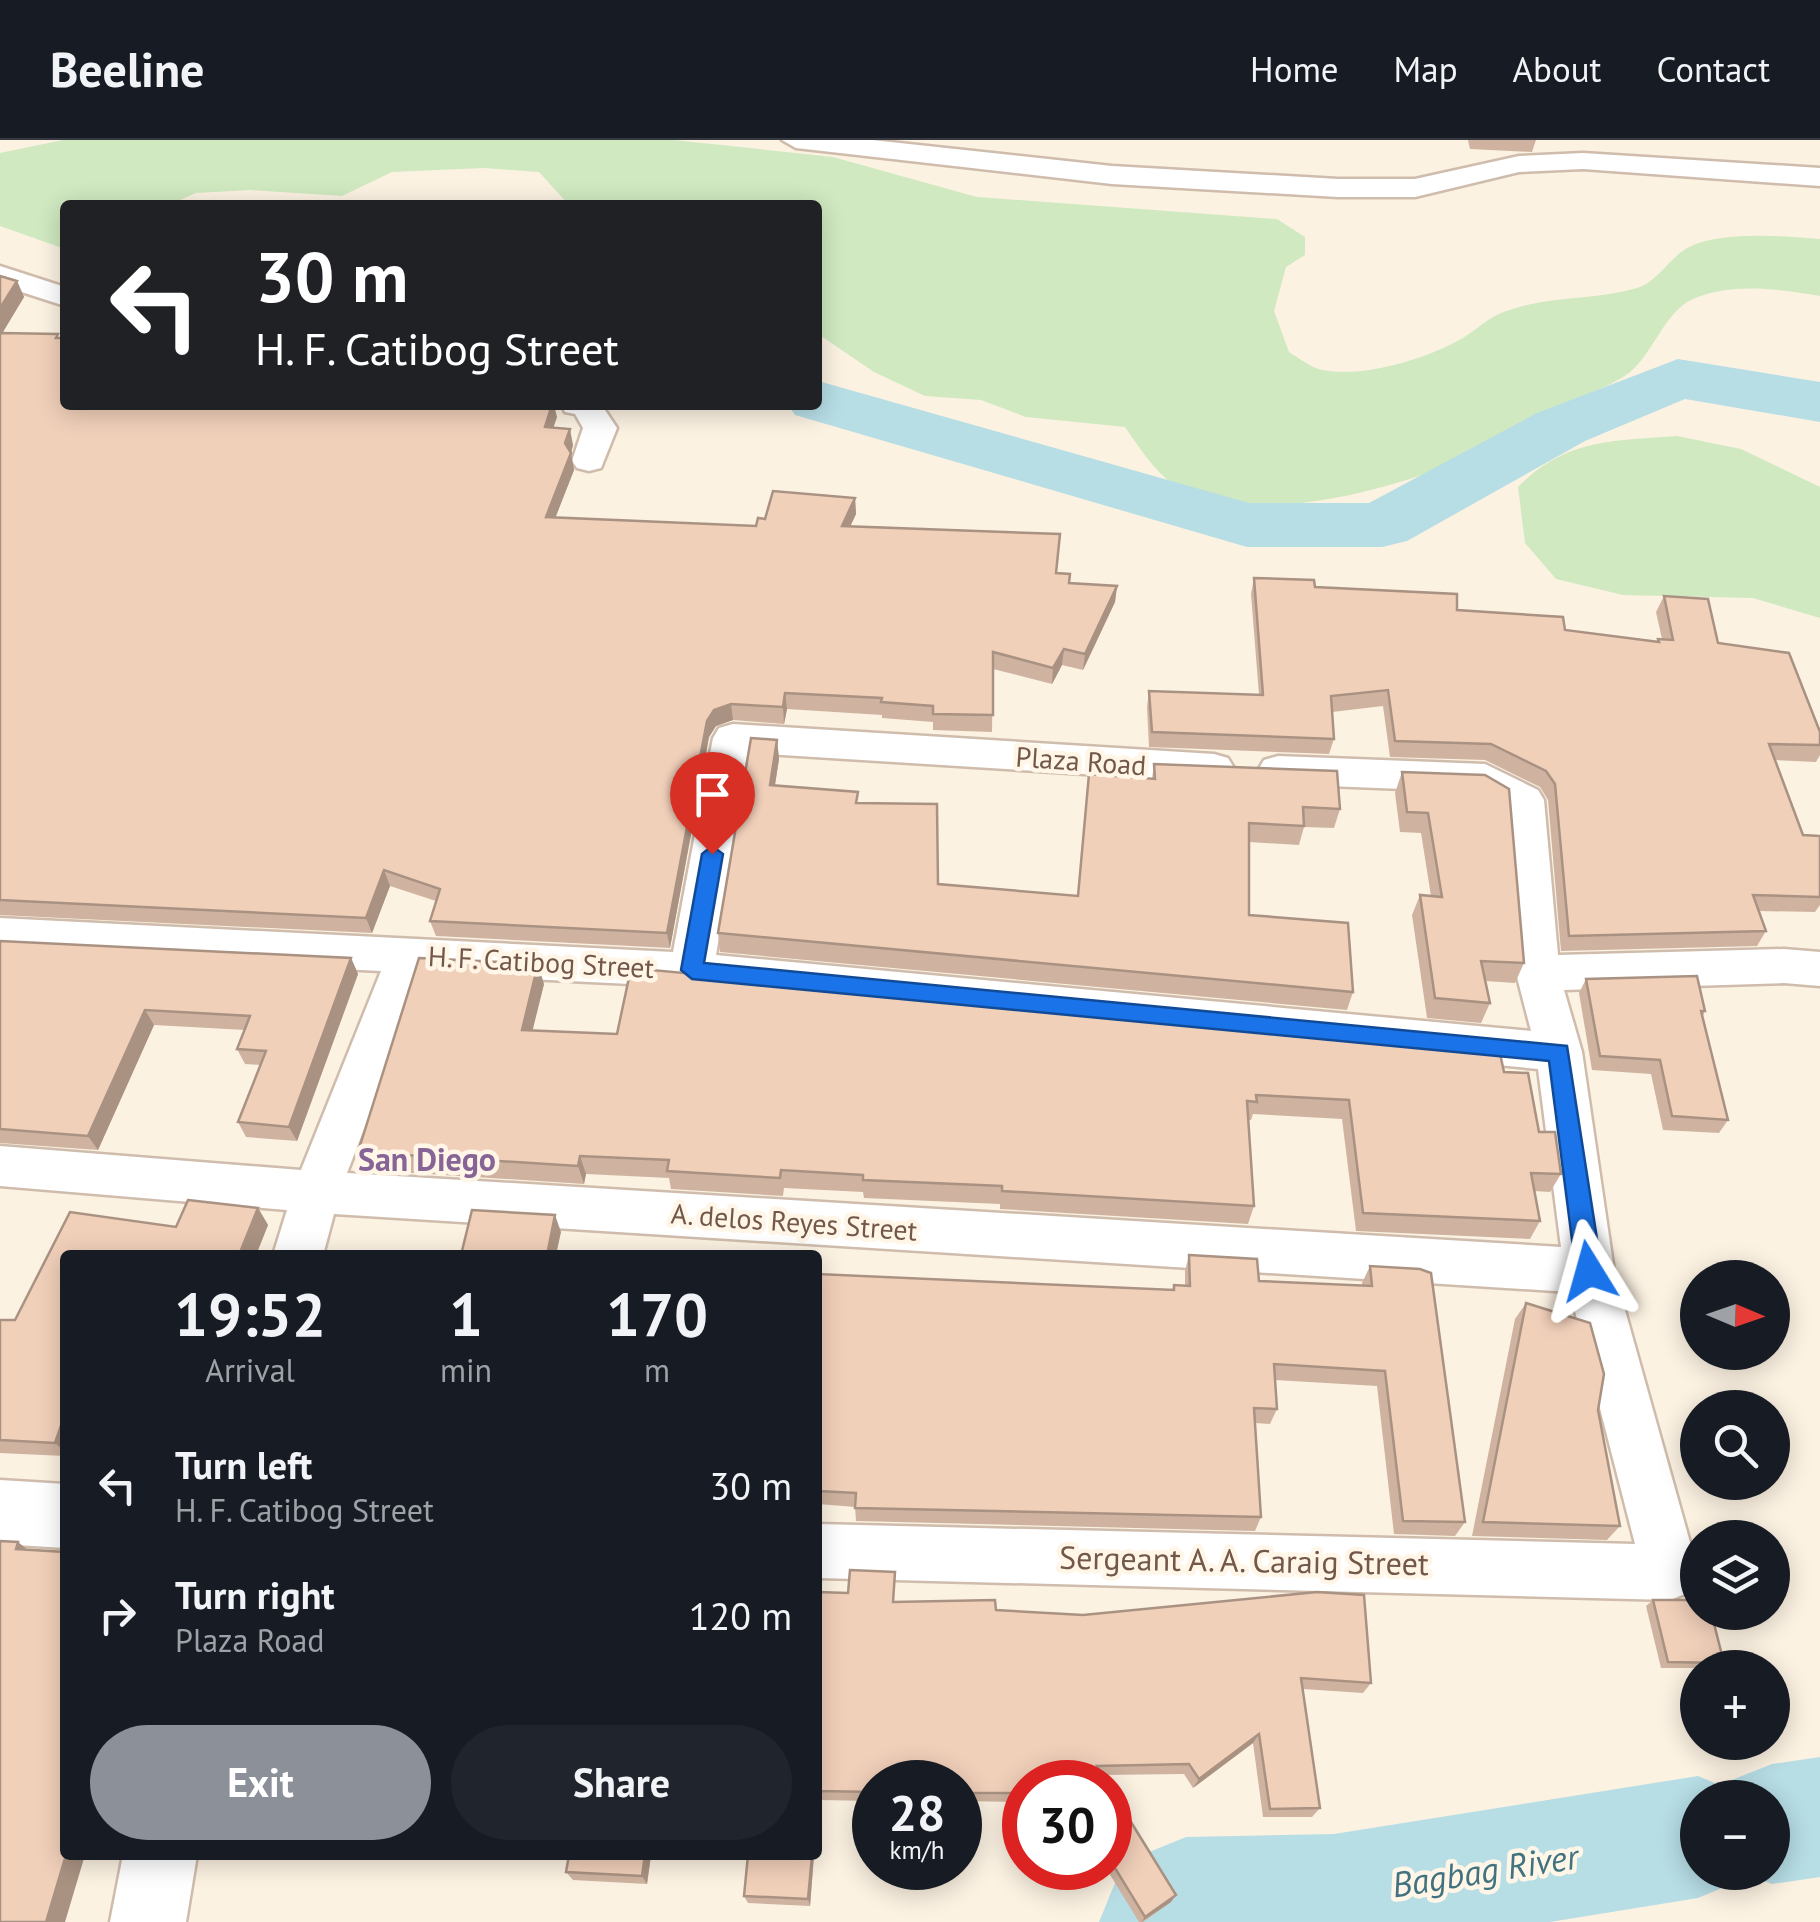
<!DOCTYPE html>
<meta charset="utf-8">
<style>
:root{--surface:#171b24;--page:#20242c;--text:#f1f3f6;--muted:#9ea1a6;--line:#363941;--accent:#8c9099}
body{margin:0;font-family:"PT Sans",sans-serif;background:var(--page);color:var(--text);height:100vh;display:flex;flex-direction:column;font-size:38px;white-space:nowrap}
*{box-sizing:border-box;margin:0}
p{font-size:32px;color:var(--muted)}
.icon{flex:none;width:55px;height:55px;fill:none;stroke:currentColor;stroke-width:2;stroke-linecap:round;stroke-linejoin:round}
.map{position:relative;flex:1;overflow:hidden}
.details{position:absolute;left:60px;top:1110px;width:762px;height:610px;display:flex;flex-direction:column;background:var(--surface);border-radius:10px;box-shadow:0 5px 25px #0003}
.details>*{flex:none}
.banner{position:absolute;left:60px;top:60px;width:762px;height:210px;border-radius:10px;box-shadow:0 5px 25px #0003;background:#202124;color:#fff;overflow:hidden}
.needle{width:65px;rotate:92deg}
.buttons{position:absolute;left:1680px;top:1120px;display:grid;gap:20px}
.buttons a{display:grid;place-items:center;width:110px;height:110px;border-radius:50%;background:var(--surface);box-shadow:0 5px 25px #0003;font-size:50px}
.speed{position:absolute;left:852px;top:1620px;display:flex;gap:20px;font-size:50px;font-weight:700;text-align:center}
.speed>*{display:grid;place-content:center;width:130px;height:130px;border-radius:50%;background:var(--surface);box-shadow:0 5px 25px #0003;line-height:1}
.speed small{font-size:25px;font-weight:400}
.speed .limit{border:15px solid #d22;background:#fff;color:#111}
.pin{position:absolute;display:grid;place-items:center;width:85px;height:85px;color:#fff;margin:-102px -42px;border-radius:50% 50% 50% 0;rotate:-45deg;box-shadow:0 0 10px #0007}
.pin .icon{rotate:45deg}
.me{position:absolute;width:110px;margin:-55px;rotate:352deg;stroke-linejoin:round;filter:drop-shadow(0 0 8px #0008)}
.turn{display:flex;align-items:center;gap:35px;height:210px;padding:0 30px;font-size:45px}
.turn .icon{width:130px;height:130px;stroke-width:2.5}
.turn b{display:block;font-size:70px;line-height:85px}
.eta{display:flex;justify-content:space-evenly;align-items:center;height:170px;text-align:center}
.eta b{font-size:60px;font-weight:600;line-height:70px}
.primary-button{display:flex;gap:20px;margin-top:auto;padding:20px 30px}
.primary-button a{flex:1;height:115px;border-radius:60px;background:var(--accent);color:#fff;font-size:40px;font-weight:600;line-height:115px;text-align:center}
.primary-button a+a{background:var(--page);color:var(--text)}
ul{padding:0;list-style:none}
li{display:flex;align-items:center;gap:30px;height:130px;padding:0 30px}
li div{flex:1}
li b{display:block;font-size:38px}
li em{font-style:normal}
header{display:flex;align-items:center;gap:60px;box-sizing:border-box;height:140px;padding:0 50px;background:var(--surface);border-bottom:2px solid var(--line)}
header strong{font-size:48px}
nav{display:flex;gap:55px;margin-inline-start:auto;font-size:35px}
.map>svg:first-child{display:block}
.green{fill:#d0e9c1}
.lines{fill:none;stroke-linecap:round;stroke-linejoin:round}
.river{fill:#b7dde5;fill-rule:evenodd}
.minor-casing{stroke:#cfbcac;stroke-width:5}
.tertiary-casing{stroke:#cfbcac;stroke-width:5}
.minor{fill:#fff;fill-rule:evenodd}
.tertiary{fill:#fff;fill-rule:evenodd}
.wall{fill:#cfb3a0}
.shaded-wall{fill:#a99282}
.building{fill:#f1d0ba;stroke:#a99282;stroke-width:2.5}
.route{fill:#1a73e8;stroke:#114b97;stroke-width:2.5}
.labels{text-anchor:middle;stroke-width:9;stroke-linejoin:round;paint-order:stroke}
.street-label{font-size:28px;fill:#735849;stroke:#fff6e8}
.quarter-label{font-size:32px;font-weight:bold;fill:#866496;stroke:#fff6e8}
.near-street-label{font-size:32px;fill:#735849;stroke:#fff6e8}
.near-water-label{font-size:35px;font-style:italic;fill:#40737f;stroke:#fff6e8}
</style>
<header>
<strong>Beeline</strong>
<nav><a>Home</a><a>Map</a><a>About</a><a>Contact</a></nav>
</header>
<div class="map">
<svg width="1820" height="1782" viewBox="0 0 1820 1782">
<rect width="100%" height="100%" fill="#fcf2e2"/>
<g class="green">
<path d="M63,0h611l159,17 144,40 300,22 28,18v18l-19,12 -12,44 15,41c10,6 22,16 34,18 42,8 103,-11 140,-32 13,-8 25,-20 38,-25 44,-18 91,-12 136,-25 18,-5 31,-27 47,-38 30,-20 101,-14 136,-11v57c-42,-7 -87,-14 -127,3 -29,13 -39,54 -64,74 -21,16 -52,23 -75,36 -31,17 -62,37 -94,51 -67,30 -220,71 -286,25 -20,-14 -35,-38 -49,-58l-99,-10 -45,-17 -56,-4 -51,-24 -56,-38v-129h-249l-30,-33 -55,-4 -92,4 -50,24 -92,-6 -54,3 -27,12h-104v44l-65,-23v-73z"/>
<path d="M1677,296l64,13 79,38v131l-67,-20 -130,-3 -67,-16 -31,-36 -7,-56c48,-49 96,-46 159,-51z"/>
</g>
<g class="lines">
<g class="river">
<path d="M1678,219l142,23v40l-135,-23 -100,42 -178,100 -25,6h-135l-452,-132 -7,-10h30v-24l431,122h120l168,-90z"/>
<path d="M1820,1617v120l-48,7 -28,-11 -3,7 -43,18 -148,24h-451l18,-44 25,-23 44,-18 148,-3 364,-58 29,12 2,-7 43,-17zM1698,1658h74v74h-74z"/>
</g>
<g class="minor-casing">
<g id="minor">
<path d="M782,0h90l240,26 226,13h77l104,-23 64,-3 237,15v18l-237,-17 -64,3 -104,25h-77l-226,-13 -316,-36z"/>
<path d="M0,126l65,21v19l-65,-21z"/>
<path d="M561,265l42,2 14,21 -16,40 -12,3 -12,-3 -5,-7 11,-33 -8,-14 -10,-2z"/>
<path d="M733,584l481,30 14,4 6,10 -6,10 -14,4 -464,-29 -34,202 815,76 -15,-58 -12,-166 -26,-15 -200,-8 -14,-4 -6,-10 6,-10 14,-4 207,8 53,26 6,10 14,155 226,-6 36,3v34l-36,-3 -220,7 18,62 32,219 84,300 -8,21 -20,8 -852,-22v-54l817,20 -65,-252 -1236,-78 -11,41h-50l14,-45 -287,-24v-40l301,24 80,-199 -381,-19v-34l673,34 40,-214 6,-10zM424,834l268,13 846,82 23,178 -1214,-74z"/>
</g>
</g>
<g class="tertiary-casing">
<g id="tertiary">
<path d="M0,1340l65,4v64l-65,-4z"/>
<path d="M123,1715h74l-11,67h-76z"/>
</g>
</g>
<use href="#minor" class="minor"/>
<use href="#tertiary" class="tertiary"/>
</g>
<g class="wall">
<path d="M1468,0h68l-4,12 -62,-3z"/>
<path d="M0,136l17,5 7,16 -22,36 63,72 492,12 -4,11 20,17 -2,8 3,17 -19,48 201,8 9,-7 90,-21 1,16 -6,12 206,47 13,10 48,3 -2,16 -32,68 -21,-5 -10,19 -59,-15 -1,63 -59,-2v-8l-51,-4v-3l-95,-6 -3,15 -51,-4 -17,6 -7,11 -39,211 -234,-12 -6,-15 6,-20 -46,-15 -18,47 -372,-18z"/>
<path d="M1254,438l203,32 108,20 91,12 2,-3h4l-6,-27 8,-16 156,136v23l-4,7 -41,-2 28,75 17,1v69l-5,7 -56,-1 7,20 -9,15 -196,5 -13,-151 -8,-13 -55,-27 -95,-3 -7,-51 -51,6 2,27 -5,15 -180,-7 -2,-40 2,-16 110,4 -8,-101z"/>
<path d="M777,600l2,19 -4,26 83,18 80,81 139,12 75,-117 2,-15 186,45 -6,19 -30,-1 -5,18 -50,-3v73l104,77 -6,18 -627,-58 -2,-19z"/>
<path d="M1402,632l122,191 -9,20 -30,-2 5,22 -9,20 -54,-5 -15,-103 8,-20 11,1 -10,-63 -21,-1 -5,-39z"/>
<path d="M0,801l351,17 7,16 -61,167 -51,-4 -8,-15 22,-57 -15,-1 -8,-15 8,-19 -91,-5 -56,125 -98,-7z"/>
<path d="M1586,839l119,32 -2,5 25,104 -9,13 -56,-3 -12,-56 -59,-4 -13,-77z"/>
<path d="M544,844l-12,46 972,42 35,60 22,42 -11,18 -16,-1 6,30 -10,18 -174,-8 -14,-112 -89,-5 -2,6h-3l6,86 -6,18 -248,-15v-5l-136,-6 -1,-6 -79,-4 -1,8 -112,-7 -2,-11 -83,-4 -2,10 -217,-14 -9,-18z"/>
<path d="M188,1060l70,8 10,17 -12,30h-191v201l-65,-3v-133h15l55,-108 106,15z"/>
<path d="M1189,1115l70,26 103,5v-3l8,-17 95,256 -10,14 -61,-2 -17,-148 -102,-6 2,29 -7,15 -15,-1 6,94 -6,14 -399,-10 -1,-14 -37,-3v-230l354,16 2,-5h11v-14z"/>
<path d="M1526,1163l72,107 22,116 -13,14 -135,-4 43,-217z"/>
<path d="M895,1432l-1,30 102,8 375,73 -8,10 -60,-4 17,119 -8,9h-49l-10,-74 -60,45 -9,-14 -82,1 -77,7v20l-65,-1v-19h-85v19l-57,-1v11v-219l30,1z"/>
<path d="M1653,1460l71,63 -6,5h-57l-15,-62z"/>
<path d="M1110,1648l61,114 -28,20h-4l-33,-54h4z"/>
<path d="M569,1715h82l-4,29 -74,-4 -7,-8z"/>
<path d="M748,1715h66l-4,51 -62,-3 -4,-7z"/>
</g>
<g class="shaded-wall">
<path d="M17,141l7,16 -24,40v-29z"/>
<path d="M552,265h2l3,12 -9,26 -3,-16z"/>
<path d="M570,289l3,16 -2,8 3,17 -25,64 -3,-17z"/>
<path d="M855,358l1,16 -13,28 -1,-16z"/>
<path d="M1117,446l-2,16 -32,68 2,-16z"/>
<path d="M1064,509l-2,16 -10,19 1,-16z"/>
<path d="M785,553l2,16 -3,15 -1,-17z"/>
<path d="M731,564l2,16 -17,6 -7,11 -39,211 -3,-15 40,-212 7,-11z"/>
<path d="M777,600l2,19 -7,45 -2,-19z"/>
<path d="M384,730l6,16 -18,47 -6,-15z"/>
<path d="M351,818l7,16 -61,167 -8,-14z"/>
<path d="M538,824l6,20 -16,65 -6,-19z"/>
<path d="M145,870l9,15 -56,125 -10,-14z"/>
<path d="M580,1016l6,18 -2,10 -6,-18z"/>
<path d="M258,1068l10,17 -12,30h-17z"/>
<path d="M555,1075l6,17 -5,23h-9z"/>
<path d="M65,1274v38l-10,-9z"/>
<path d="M18,1402l16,13 -18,-6z"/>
<path d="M1259,1594l-6,9 -60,45 6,-9z"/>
<path d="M66,1715h19l-20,67h-19z"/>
<path d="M645,1715h6l-4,29 -5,-8z"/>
<path d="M812,1715h2l-4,51 -2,-7z"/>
<path d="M1176,1755l-5,7 -30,20 4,-5z"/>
</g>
<g class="building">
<path d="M0,136l17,5 -17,27z"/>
<path d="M0,193l58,1 -2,4h9v67h487l-7,22 25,2 -5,14 6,10 -25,64 210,9 2,-8 7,1 8,-28 82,7 -13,28 218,8 -4,39 14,1 -1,9 48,3 -32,68 -21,-5 -11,19 -60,-16v63l-60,-1v-8l-52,-4 1,-4 -97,-5 -2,14 -52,-3 -17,6 -7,11 -40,212 -237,-12 10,-32 -56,-19 -18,48 -366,-18z"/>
<path d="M1254,438l60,2 1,7 142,7v16l106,7 2,13 94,12 -1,-3 15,1 -9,-44 44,3 10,44 71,10 31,79v13l-51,-1 34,91 17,1v61l-67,-2 13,36 -197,5 -14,-152 -9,-13 -55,-27 -96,-3 -7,-51 -57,6 3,43 -182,-7 -3,-41 114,4z"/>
<path d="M751,598l26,2 -7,45 88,7 -2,11 81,1 1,80 140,12 11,-122 66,5 -1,-15 183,7 3,38 -37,-2 1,19 -55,-3v92l99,8 5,69 -635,-59z"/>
<path d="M1402,632l83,3 24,14 15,174 -43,-2 9,42 -55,-5 -15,-103 22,2 -14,-84 -21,-1z"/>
<path d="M0,801l351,17 -62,169 -51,-5 28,-71 -29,-2 13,-33 -105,-6 -57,126 -88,-7z"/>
<path d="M419,818l119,6 -16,66 95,4 14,-66 868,81 5,23 24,1 11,59h16l6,42 -30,-1 9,48 -177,-8 -14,-113 -93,-5 1,7 -10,-1 7,105 -252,-15v-5l-139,-6v-5l-82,-5 -1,8 -113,-7 2,-11 -89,-4 -2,10 -220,-14z"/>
<path d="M1697,836l8,35h-4l27,109 -56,-4 -12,-56 -60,-4 -14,-77z"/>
<path d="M188,1060l70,8 -19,47h-174v159l-10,29 -55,-3v-120h15l55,-108 106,15z"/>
<path d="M472,1070l83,5 -8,40h-86z"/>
<path d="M1189,1115l68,4 2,22 113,5 -2,-20 50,3 11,4 34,249 -62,-1 -18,-150 -111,-7 3,45 -23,-1 7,109 -406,-9 1,-15 -38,-2v-217l356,16v-5l16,1z"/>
<path d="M1526,1163l64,20 14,51 -6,36 22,116 -137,-4z"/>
<path d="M0,1401l18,1 -2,7 49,3v273l-3,11 3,1v18h1l-20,67h-46z"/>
<path d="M850,1430l45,2 -2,30 102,-2 1,10 87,5 234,-23 47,3 7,88 -70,-5 19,130 -50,1 -11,-75 -60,45 -10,-15 -92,2 10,16h-82v11h-65v-11h-85v10l-57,-1v-199l30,1z"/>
<path d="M1653,1460h45v12h13l13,51 -56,-1z"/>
<path d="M1110,1648l66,107 -31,22 -35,-57z"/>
<path d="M569,1715h76l-3,21 -76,-4z"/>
<path d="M748,1715h64l-4,44 -64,-3z"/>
</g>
<path class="route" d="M712,706l11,8 -19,109 863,83 35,225 -4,8 -9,3 -9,-3 -4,-8 -27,-210 -857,-82 -11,-9 21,-116z"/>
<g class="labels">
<g class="street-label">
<text transform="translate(1081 621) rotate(4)" y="10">Plaza Road</text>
<text transform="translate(541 822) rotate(3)" y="10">H. F. Catibog Street</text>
<text transform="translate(794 1082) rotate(4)" y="10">A. delos Reyes Street</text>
</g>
<g class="quarter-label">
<text x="427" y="1031">San Diego</text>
</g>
<g class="near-street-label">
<text transform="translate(1244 1421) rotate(1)" y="11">Sergeant A. A. Caraig Street</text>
</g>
<g class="near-water-label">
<text transform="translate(1485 1731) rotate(-9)" y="12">Bagbag River</text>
</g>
</g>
</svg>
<div class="buttons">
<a><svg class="needle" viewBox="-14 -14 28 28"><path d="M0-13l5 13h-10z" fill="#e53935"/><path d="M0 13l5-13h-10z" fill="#9ea1a6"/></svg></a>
<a><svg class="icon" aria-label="search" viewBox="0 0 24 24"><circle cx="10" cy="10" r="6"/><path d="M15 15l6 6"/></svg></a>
<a><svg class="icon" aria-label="layers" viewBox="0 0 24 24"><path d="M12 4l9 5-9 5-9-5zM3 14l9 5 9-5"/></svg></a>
<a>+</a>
<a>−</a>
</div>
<div class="speed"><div>28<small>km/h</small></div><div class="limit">30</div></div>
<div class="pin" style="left:712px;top:714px;background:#d93025"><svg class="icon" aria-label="arrive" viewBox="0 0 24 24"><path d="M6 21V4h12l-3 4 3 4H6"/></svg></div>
<svg class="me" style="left:1589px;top:1131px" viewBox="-20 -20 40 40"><path d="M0-17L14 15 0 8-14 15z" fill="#1a73e8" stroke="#fff" stroke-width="4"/></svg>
<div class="banner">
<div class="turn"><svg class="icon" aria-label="left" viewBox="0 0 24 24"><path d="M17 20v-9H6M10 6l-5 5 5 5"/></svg><div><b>30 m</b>H. F. Catibog Street</div></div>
</div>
<section class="details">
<div class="eta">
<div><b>19:52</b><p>Arrival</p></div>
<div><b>1</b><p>min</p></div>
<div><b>170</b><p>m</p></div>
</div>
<ul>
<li><svg class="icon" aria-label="left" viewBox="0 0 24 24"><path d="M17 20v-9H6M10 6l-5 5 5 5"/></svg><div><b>Turn left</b><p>H. F. Catibog Street</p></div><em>30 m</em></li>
<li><svg class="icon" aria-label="right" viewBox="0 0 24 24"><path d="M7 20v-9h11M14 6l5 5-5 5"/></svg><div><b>Turn right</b><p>Plaza Road</p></div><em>120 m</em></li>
</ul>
<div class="primary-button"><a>Exit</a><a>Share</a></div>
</section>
</div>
